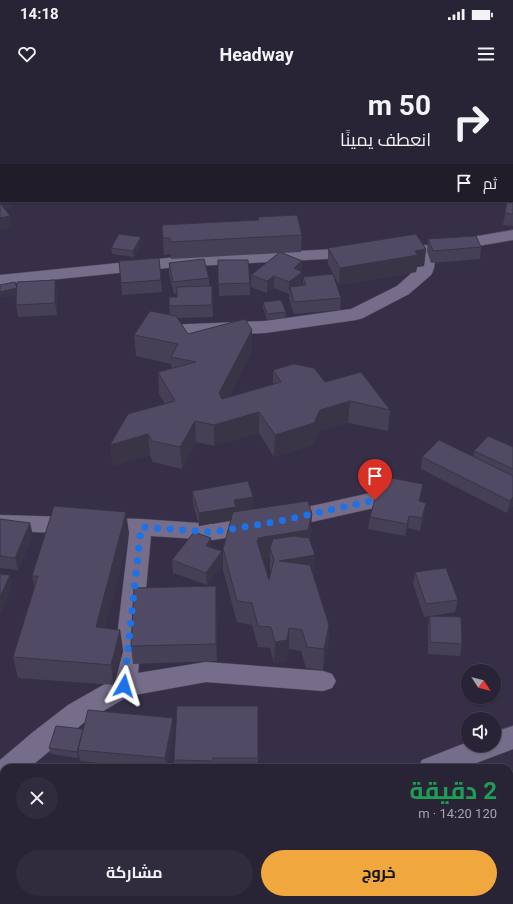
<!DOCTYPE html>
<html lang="ar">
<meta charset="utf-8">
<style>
:root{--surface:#282335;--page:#302b3d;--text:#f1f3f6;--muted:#a5a4ad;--line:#444050;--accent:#f0a73e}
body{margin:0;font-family:Roboto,Cairo,sans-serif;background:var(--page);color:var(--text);direction:rtl;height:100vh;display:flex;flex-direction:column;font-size:15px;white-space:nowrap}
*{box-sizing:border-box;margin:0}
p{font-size:13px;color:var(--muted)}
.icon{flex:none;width:22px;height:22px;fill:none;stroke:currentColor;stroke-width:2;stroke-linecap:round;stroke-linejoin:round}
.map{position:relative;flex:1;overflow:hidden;direction:ltr}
.panel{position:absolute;left:0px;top:684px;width:513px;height:140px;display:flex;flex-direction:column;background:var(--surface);border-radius:12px 12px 0 0;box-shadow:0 1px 3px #0004,0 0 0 1px var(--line);direction:rtl}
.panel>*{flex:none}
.top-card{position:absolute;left:0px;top:0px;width:513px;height:122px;box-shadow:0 1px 3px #0004,0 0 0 1px var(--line);direction:rtl;background:#282335;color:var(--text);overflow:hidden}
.needle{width:26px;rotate:126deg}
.fabs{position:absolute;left:461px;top:584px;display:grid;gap:8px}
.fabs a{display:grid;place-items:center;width:40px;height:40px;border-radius:50%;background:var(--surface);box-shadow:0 1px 3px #0004,0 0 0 1px var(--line);font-size:20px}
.pin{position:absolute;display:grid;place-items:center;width:34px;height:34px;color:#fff;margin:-41px -17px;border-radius:50% 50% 50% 0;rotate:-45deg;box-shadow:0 0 4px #0007}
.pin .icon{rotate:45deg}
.me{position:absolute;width:44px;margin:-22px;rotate:6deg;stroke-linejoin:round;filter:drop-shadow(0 0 3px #0008)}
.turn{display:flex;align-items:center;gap:14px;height:84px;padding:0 16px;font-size:18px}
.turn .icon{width:52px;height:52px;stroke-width:2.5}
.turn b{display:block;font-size:28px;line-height:34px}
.then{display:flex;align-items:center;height:38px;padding:0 16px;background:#0003;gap:8px;font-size:15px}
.round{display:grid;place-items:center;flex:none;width:42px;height:42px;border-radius:21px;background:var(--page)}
.head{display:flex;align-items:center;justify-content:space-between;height:68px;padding:0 16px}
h1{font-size:24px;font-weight:700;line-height:30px;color:#1e9e55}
.primary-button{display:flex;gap:8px;margin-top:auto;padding:8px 16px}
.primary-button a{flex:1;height:46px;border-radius:24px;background:var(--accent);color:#111;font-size:16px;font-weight:700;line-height:46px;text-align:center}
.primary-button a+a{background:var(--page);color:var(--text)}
.status{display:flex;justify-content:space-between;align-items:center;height:28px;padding:0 20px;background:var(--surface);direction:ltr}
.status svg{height:11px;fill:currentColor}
header{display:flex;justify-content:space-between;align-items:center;height:52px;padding:0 16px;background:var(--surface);font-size:18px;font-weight:700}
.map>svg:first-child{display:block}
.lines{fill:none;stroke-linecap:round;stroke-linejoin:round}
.minor-casing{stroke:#514b5f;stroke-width:1}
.minor{fill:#756d89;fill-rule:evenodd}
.wall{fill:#464056;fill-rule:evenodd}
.shaded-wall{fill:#393446}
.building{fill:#514a64;stroke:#393446}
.route{stroke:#1a73e8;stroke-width:7;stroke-dasharray:0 12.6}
</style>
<div class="status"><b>14:18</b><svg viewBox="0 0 49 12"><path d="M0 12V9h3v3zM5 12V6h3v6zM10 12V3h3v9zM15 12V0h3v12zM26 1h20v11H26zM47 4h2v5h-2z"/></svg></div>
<header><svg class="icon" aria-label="menu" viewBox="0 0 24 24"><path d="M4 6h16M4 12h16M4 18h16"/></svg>Headway<svg class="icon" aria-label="heart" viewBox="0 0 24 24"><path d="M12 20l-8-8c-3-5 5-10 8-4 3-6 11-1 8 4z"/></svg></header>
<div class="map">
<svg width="513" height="824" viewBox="0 0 513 824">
<rect width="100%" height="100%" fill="#362f47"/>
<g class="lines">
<g class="minor-casing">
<g id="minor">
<rect x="0" y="9" width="1" height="8"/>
<rect x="0" y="30" width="1" height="8"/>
<path d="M512,78l1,1v10h-1z"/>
<path d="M513,150v10l-64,11 -6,-1 -3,-4 3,-4 6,-1z"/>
<path d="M425,165l6,1c5,7 5,22 0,29l-22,19 -46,24 -7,2 -91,13 -98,4 -7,-2 -2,-4 2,-4 7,-2 98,-4 86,-12 46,-23 19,-17v-19l3,-4z"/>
<path d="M357,168l6,1 3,4 -3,4 -186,10 -177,18v-10l177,-18z"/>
<path d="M375,412l8,2 3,6 -3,6 -103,23 -67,11 -62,-4 -13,137 68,-11 117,9 9,3 4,7 -4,7 -9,3 -117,-9 -77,14 -43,25 -57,47h-25v10l-4,-2v-16l33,-28 35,-27 44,-25 17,-145 -129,-4v-16l141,4 72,5 67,-11z"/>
<path d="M513,646v23l-50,19h-45l4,-8 46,-18v3h26v-13z"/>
<rect x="27" y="820" width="30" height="4"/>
</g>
</g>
<use href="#minor" class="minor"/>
</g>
<g class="wall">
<path d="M77,0h27v1h-26z"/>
<rect x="0" y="34" width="1" height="36"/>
<path d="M512,34h1v26l-1,-1z"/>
<path d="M513,85v61l-10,-1 4,-22 -4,1 -2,-3h11z"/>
<path d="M258,137l44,18 -1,17 -20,1 21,8 -1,23 -2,2h4v-9l38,21 -1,12 -46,4 -5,-15v-6v1l-15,-6 -7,5 -16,-6v-12l29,-22 -109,6v-5l-7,1 -2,-30 96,-5z"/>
<path d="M141,157v6l-7,14 -22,-3 -1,-6z"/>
<path d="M428,159l53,8 -1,12 -49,4 -4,-12z"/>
<path d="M328,168l98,1 -2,17 -7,1 -1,5 -77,13 -11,-21z"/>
<path d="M218,180l32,23v12l-31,1z"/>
<path d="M169,183l40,15v8h3l1,31 -36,1 11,16 64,17 -23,46 44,-13v-14l52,12 65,28 -2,21 -40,-8 -29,8 -6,14 -39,12 -15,-24 -45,13 -18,-4 -14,27 -29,-7 -3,-7 -37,11 -3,-21 55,-41 -6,-10 -1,-22 14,-3 -1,-5 -35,-8 -2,-21 36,-20 -1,-9 8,-9v-3h-3l-5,-19z"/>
<path d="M161,200l1,12 -40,3 -1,-12z"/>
<path d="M0,205l17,6 40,1v23l-39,2 -2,-12 1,-10 -17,3z"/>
<path d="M263,222l23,10 -1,6 -18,2 -4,-12z"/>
<path d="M513,367v59l-6,7 -86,-44 1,-12h51l1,-6z"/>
<path d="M423,404l-3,18 6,1 -2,12 -4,16 -12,-3 -3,8 -37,-7 2,-12z"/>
<path d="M192,411l61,18 58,26 -1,6 5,14 -1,21 -1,1 16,48 -1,21 -5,24 -17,-2 -5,-17 -12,-2 -3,12 -12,2 -4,-15 -12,-1 -6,-22 -15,-3 -14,-52v-21l8,-29 -32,6 -6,-23zM270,478v12l1,2 -2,8 -6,-21z"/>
<path d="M0,439l33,16 -15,35 -18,-2z"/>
<path d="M129,453l-24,95 15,2 3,21 -9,34 -96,-7 -5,-21 22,-69 -3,-12z"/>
<path d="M211,458v10l11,16 -15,21 -34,-12 -1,-13z"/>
<path d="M415,492l43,28 -3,12 -24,4 31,28 -2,12 -32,-2v-26l1,-12 -5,1 -11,-33z"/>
<path d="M216,523l1,58 -84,3 -2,-18z"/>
<path d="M258,626v62h-84v-8z"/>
<path d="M83,649l91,1 -8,38h-18l-68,-7 -1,-6 -1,3 -27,-4 -2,-6z"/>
<path d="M0,765h4v19l-4,-1z"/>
<path d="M280,820h57l2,4h-59z"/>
<path d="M351,820h48l-8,4h-38z"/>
</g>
<g class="shaded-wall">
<path d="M0,0h10v1h-9v2l-1,1z"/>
<rect x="82" y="0" width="22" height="1"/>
<path d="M513,16v9l-1,1v-9z"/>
<path d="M512,111h1v11l-10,2v-3h9z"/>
<path d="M0,118h1v3h10l1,6 -12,3z"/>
<path d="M10,136l2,12 -12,3v-13z"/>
<path d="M141,157v6l-7,14 -1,-6z"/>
<path d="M426,169l-2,17 -7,1 -1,5 -77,13 1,-17 75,-17z"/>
<path d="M302,181l-1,23 -10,8 -1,-5 -1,6v1v-12l5,-14z"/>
<path d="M274,196v12l-7,5v-12z"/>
<path d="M55,200l2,12v23l-2,-12z"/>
<path d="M17,208l1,7 -18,3v-6z"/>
<path d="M252,250v21l-32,64 -1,-22z"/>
<path d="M350,321l-2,22 -29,8 -6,14 -39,12 1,-22 45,-25z"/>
<path d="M259,332v21l-45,13v-21z"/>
<path d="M195,341l1,21 -14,27 -2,-22z"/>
<path d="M148,354l2,21 -37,11 -3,-21z"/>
<path d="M423,404l-2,12 -4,18 2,-13z"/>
<path d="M253,417v12l-17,10 -37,7v-13l35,-13z"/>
<path d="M513,417v9l-6,7 3,-12z"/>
<path d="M426,423l-2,12 -4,16 2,-13z"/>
<path d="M126,432l3,21 -29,115 -4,-21z"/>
<path d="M312,434l-1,21 -4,16 -37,-3v10l-12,2 -1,-19 1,-3z"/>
<path d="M409,436l-1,12 -3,8 2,-12z"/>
<path d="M30,443l3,12 -15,35 -3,-12z"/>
<path d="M211,458l1,12 -6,-4z"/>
<path d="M222,471v13l-15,21 -1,-12z"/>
<path d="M315,475l-1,21 -35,7v-22z"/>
<path d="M10,495l2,12 -12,29v-19z"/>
<path d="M216,506v17l1,58 -1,-17z"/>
<path d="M329,545l-1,21 -5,24 1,-21z"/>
<path d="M289,548v21l-3,12 -12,2 1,-21z"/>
<path d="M120,550l3,21 -9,34 -3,-20z"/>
<path d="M173,638l1,12 -8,38 -1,-10z"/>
<path d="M83,649l-5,21 1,5 -1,3 -1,-6z"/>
<path d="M380,820h19l-8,4h-20z"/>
</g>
<g class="building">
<path d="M47,0h24l3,1h-29z"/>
<path d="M452,0h11l7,1h-19z"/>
<path d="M498,0h15v16l-1,1v-16h-15z"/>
<path d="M0,34h1v22l-1,-1z"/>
<rect x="512" y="34" width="1" height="14"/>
<path d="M512,84l1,1v26h-1z"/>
<path d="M0,100l1,2v16h-1z"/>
<path d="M512,113h1v21l-8,-1 2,-12h5z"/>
<path d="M0,124h1l9,12 -10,2z"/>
<path d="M297,135l5,20 -132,7v-4h-7l-1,-13 97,-5 -1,-3z"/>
<path d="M119,154l22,3 -8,14 -22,-3z"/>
<path d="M416,154l10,15 -11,2 3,4 -78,13 -12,-20z"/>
<path d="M476,156l5,11 -48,4 -5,-12z"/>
<path d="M280,172l22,9 -8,7 8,4 -13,10 -15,-6 -7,5 -16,-6z"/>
<path d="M159,178l2,22 -40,3 -2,-22z"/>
<path d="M204,179l5,19 -36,4 -4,-19z"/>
<path d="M218,180h30l2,23 -32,1z"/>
<path d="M333,194l8,24 -47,4 -4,-15 16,-2 -3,-8z"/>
<path d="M55,200v23l-39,2 1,-23z"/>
<path d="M15,202l2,6 -17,4v-7z"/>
<path d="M212,206v19l-43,1v-9h8v-10z"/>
<path d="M281,220l5,12 -19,2 -4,-12z"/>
<path d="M150,231l26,5 12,18 57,-15 7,11 -33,63 3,6 59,-17 -8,-12 21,-6 20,4 11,14 36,-10 29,38 -40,-9 -30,9 -6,13 -39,12 -16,-23 -45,13 -19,-4 -15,26 -28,-6 -4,-7 -38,11 18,-31 47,-13 -17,-29 38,-10 -25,-5 7,-13 -44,-9z"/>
<path d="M488,356l25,11v22l-39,-18z"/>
<path d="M439,360l74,36v21l-3,4 -88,-44z"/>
<path d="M381,396l42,8 -4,17 7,2 -4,15 -13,-2 -2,8 -37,-7z"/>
<path d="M248,401l5,16 -19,3 2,7 -37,6 -7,-22z"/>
<path d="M308,421l4,13 -4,16 -50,8 -1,3 12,39 5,-20 -4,-12 3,-9 21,-3 15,2 6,17 -36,6 31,4 19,60 -5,24 -17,-2 -5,-17 -13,-2 -2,12 -12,2 -4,-15 -13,-1 -6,-23 -15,-2 -14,-52 10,-37z"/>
<path d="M54,426l72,6 -30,115 24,3 -9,35 -98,-8 25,-81h-6z"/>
<path d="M0,439l30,4 -15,35 -15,-2z"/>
<path d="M194,452l17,6 -5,8 16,5 -16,22 -34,-13z"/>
<path d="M446,488l12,32 -32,4 -11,-32z"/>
<path d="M0,494l10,1 -10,22z"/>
<path d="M216,506v58l-85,2 3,-58z"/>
<path d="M430,536l31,1 1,27 -32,-2z"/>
<path d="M177,626h81v52h-45l-1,3 -38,-1z"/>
<path d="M88,630l85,8 -8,40 -87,-8z"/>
<path d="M56,646l27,3 -6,23 -28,-4z"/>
<path d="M0,765h4v10l-1,4 -3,-1z"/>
<path d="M282,820h55l2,4h-56z"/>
<path d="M358,820h22l-9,4h-10z"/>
</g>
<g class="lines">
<path class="route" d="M124,606l17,-159 72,5 67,-11 95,-21"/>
</g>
</svg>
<div class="fabs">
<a><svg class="needle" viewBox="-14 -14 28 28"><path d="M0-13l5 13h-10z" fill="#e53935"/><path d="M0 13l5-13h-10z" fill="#a5a4ad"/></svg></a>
<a><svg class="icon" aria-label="sound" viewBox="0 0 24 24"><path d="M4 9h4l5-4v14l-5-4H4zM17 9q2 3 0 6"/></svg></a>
</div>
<div class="pin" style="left:375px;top:420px;background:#d93025"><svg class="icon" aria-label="arrive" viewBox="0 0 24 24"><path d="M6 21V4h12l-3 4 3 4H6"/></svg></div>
<svg class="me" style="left:124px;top:606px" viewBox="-20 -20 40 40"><path d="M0-17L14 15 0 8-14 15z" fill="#1a73e8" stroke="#fff" stroke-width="4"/></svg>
<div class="top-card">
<div class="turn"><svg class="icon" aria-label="right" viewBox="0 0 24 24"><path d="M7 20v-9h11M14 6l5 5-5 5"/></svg><div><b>50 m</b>انعطف يمينًا</div></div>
<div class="then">ثم<svg class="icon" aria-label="arrive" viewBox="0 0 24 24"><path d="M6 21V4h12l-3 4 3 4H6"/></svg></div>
</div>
<section class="panel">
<div class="head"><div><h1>2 دقيقة</h1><p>120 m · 14:20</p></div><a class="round"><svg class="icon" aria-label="close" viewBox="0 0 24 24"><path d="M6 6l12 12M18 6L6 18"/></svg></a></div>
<div class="primary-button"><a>خروج</a><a>مشاركة</a></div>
</section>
</div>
